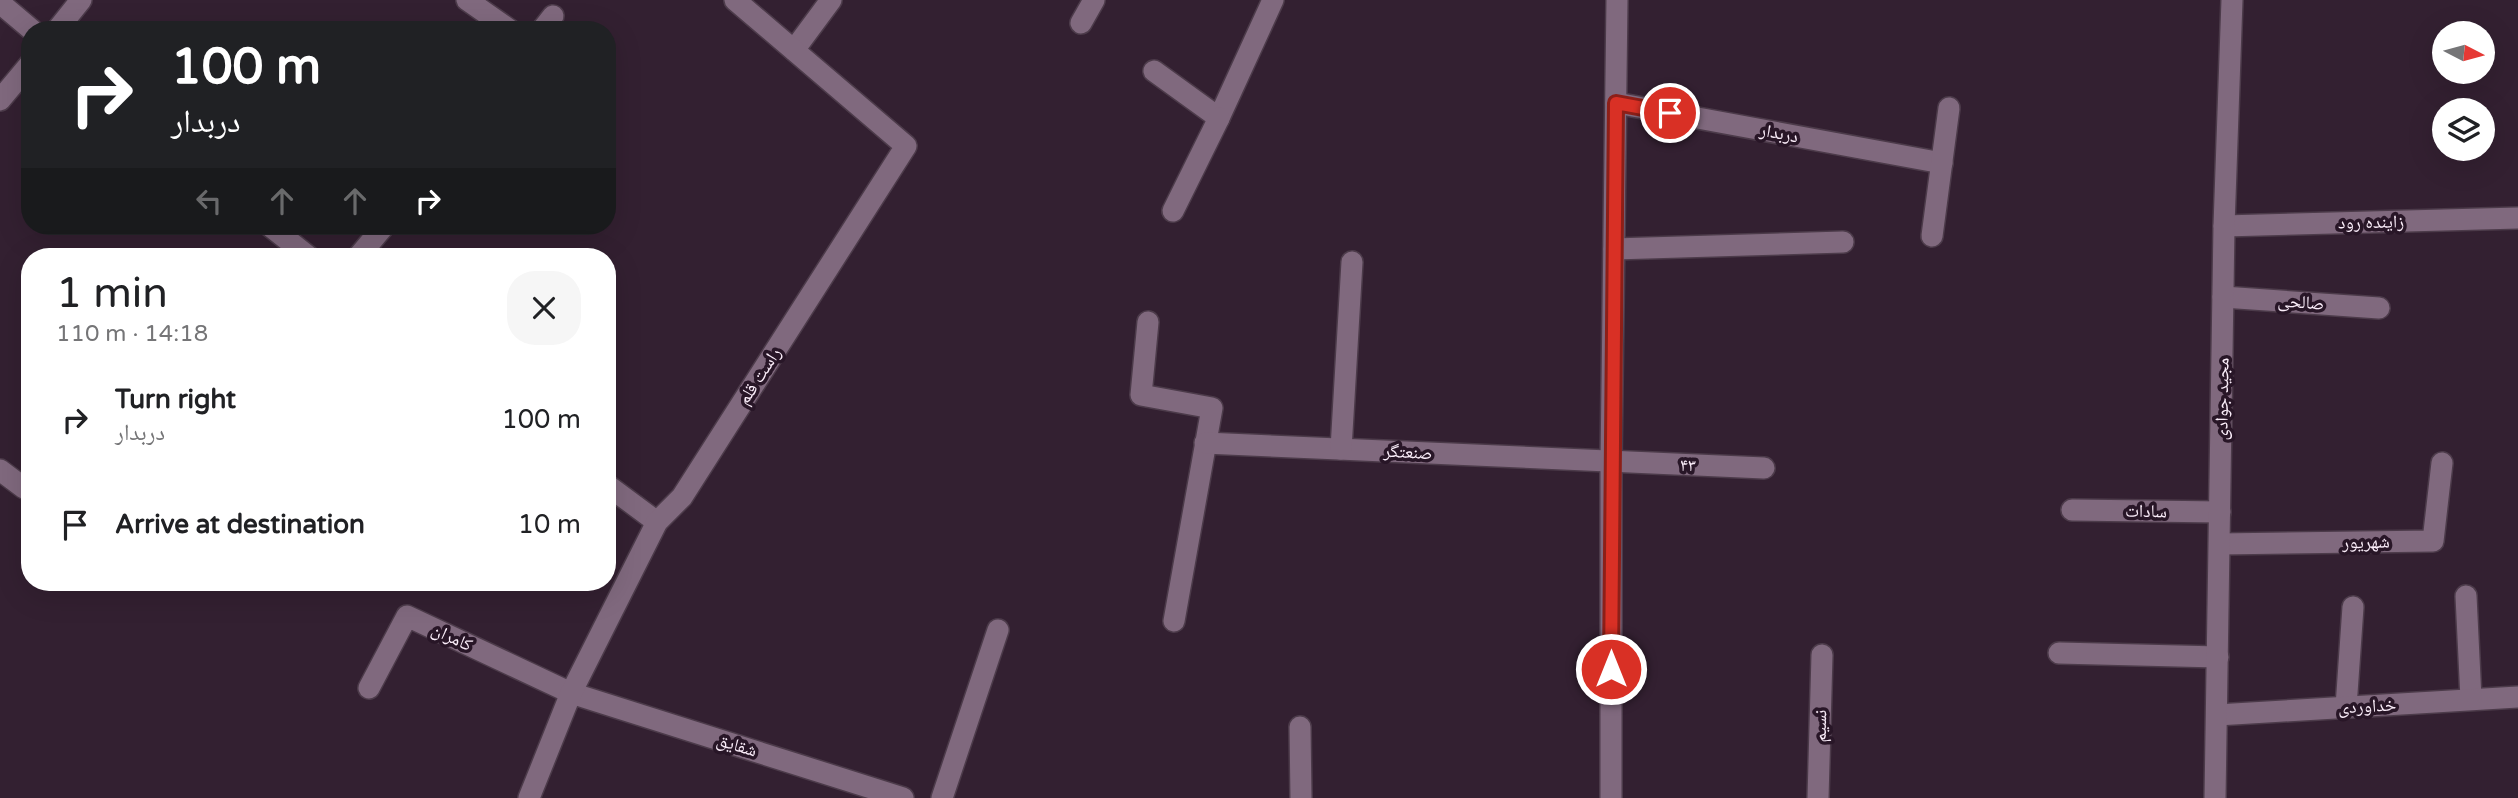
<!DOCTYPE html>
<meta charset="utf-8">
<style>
:root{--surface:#fff;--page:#f6f6f6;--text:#202124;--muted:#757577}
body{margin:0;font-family:"Varela Round","Noto Naskh Arabic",sans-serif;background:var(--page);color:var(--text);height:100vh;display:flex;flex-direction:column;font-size:26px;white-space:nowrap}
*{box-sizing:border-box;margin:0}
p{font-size:23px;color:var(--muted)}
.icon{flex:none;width:38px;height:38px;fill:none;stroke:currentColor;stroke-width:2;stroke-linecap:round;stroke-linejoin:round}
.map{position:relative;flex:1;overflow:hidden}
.details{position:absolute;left:21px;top:248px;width:595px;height:343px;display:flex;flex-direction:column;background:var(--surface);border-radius:28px;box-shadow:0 7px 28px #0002}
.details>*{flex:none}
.top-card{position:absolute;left:21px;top:21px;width:595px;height:214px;border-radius:28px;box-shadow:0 7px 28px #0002;background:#202124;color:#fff;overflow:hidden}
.needle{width:46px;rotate:96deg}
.tools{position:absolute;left:2432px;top:21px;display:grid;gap:14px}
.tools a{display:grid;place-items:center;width:63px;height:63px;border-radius:50%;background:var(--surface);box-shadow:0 7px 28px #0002;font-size:35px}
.pin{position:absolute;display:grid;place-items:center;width:60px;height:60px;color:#fff;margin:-30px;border:4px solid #fff;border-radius:50%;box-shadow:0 2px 7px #0007}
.me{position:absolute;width:77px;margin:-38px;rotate:0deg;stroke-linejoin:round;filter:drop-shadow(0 0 5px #0008)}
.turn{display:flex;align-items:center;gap:24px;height:147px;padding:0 35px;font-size:32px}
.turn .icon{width:91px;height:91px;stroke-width:2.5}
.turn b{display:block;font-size:49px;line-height:60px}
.lanes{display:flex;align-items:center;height:66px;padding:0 35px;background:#0003;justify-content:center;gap:35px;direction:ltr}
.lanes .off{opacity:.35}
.round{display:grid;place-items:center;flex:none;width:74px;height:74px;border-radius:28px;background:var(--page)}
.overview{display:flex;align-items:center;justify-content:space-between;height:119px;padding:0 35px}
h1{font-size:42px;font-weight:600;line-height:52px}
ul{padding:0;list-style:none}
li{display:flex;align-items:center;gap:21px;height:105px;padding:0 35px}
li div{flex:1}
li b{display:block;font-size:26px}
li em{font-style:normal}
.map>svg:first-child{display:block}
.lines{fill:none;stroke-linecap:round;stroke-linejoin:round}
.minor-casing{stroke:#4c3b4a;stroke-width:24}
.minor{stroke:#80697e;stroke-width:21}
.route-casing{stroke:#8d1f18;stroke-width:18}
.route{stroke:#d93025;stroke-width:12}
.labels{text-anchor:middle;stroke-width:7;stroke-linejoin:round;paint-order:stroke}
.street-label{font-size:18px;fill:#fbeefa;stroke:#281627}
</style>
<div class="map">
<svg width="2518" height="798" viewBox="0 0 2518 798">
<rect width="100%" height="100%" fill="#332031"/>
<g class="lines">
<g class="minor-casing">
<g id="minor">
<path d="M467,0l43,30"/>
<path d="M0,3l32,27"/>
<path d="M1081,23l13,-23"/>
<path d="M57,30l24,-30"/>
<path d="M542,30l11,-14"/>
<path d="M794,50l37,-50"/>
<path d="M1154,71l65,47 54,-118"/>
<path d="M0,100l30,-36"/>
<path d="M1616,103l326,60"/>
<path d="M1173,211l46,-93"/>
<path d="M270,226l39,31"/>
<path d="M2224,226l294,-8"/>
<path d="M1932,236l17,-128"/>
<path d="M1614,249l229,-7"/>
<path d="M358,257l26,-31"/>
<path d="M2223,297l156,11"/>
<path d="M1148,322l-7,73 71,13 -38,213"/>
<path d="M1205,443l559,25"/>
<path d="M1341,449l11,-187"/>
<path d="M0,470l24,18"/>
<path d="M607,485l50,37"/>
<path d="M2072,510l148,2"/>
<path d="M2220,544l213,-3 9,-78"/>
<path d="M2466,596l5,103"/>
<path d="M2059,653l159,4"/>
<path d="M369,688l38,-72 164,77 332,105"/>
<path d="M2346,707l7,-100"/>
<path d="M2217,715l301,-18"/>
<path d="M1300,727l1,71"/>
<path d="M529,798l42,-105 86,-171 25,-25 224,-351 -171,-146"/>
<path d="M942,798l56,-168"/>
<path d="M1611,798v-336l6,-462"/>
<path d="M1818,798l4,-143"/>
<path d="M2215,798l9,-572 8,-226"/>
</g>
</g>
<use href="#minor" class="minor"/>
</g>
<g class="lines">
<g class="route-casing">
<path id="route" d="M1611,669l5,-566 54,10"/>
</g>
<use href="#route" class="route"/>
</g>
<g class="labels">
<g class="street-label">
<text transform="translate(1779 133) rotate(11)" y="6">دربدار</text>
<text transform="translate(2371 222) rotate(-1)" y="6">زاینده رود</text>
<text transform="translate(2301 302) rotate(4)" y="6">صالحی</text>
<text transform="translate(759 376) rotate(-57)" y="6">راست قلم</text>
<text transform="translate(2222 399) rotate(-89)" y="6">مجید جوادی</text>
<text transform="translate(1408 452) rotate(3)" y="6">صنعتگر</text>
<text transform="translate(1688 465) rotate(2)" y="6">۴۳</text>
<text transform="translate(2146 511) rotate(1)" y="6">سادات</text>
<text transform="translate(2366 542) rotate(-1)" y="6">شهریور</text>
<text transform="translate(452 637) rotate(25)" y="6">کامران</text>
<text transform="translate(2367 706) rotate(-3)" y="6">خداوردی</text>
<text transform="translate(1820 726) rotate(-89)" y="6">نسیم</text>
<text transform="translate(737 745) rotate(17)" y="6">شقایق</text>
</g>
</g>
</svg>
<div class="tools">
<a><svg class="needle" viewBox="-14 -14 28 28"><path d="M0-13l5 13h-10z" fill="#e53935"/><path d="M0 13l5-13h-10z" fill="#757577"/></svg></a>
<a><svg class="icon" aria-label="layers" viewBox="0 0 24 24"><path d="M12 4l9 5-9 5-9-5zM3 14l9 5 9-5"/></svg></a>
</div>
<div class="pin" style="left:1670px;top:113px;background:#d93025"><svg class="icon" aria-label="arrive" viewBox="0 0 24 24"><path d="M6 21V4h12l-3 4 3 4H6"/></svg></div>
<svg class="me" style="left:1611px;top:669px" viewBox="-20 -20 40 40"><circle r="17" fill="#d93025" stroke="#fff" stroke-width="3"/><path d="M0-11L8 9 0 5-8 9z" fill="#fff"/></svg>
<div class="top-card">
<div class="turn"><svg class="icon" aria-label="right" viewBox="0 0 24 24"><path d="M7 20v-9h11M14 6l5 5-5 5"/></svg><div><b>100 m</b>دربدار</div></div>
<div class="lanes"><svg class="icon off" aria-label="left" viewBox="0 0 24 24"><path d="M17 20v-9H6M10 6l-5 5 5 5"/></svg><svg class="icon off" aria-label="ahead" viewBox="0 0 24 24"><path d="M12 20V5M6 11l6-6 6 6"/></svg><svg class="icon off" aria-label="ahead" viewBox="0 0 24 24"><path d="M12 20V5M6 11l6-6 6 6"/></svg><svg class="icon" aria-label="right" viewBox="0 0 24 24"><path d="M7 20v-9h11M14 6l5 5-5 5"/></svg></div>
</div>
<section class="details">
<div class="overview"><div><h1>1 min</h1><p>110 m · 14:18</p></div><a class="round"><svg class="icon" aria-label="close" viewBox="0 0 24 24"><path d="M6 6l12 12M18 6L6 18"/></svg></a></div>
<ul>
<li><svg class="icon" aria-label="right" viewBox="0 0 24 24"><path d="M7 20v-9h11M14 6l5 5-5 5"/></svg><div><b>Turn right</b><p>دربدار</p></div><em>100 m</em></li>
<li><svg class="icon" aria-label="arrive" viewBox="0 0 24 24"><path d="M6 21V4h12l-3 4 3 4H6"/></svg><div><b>Arrive at destination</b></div><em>10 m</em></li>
</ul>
</section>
</div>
